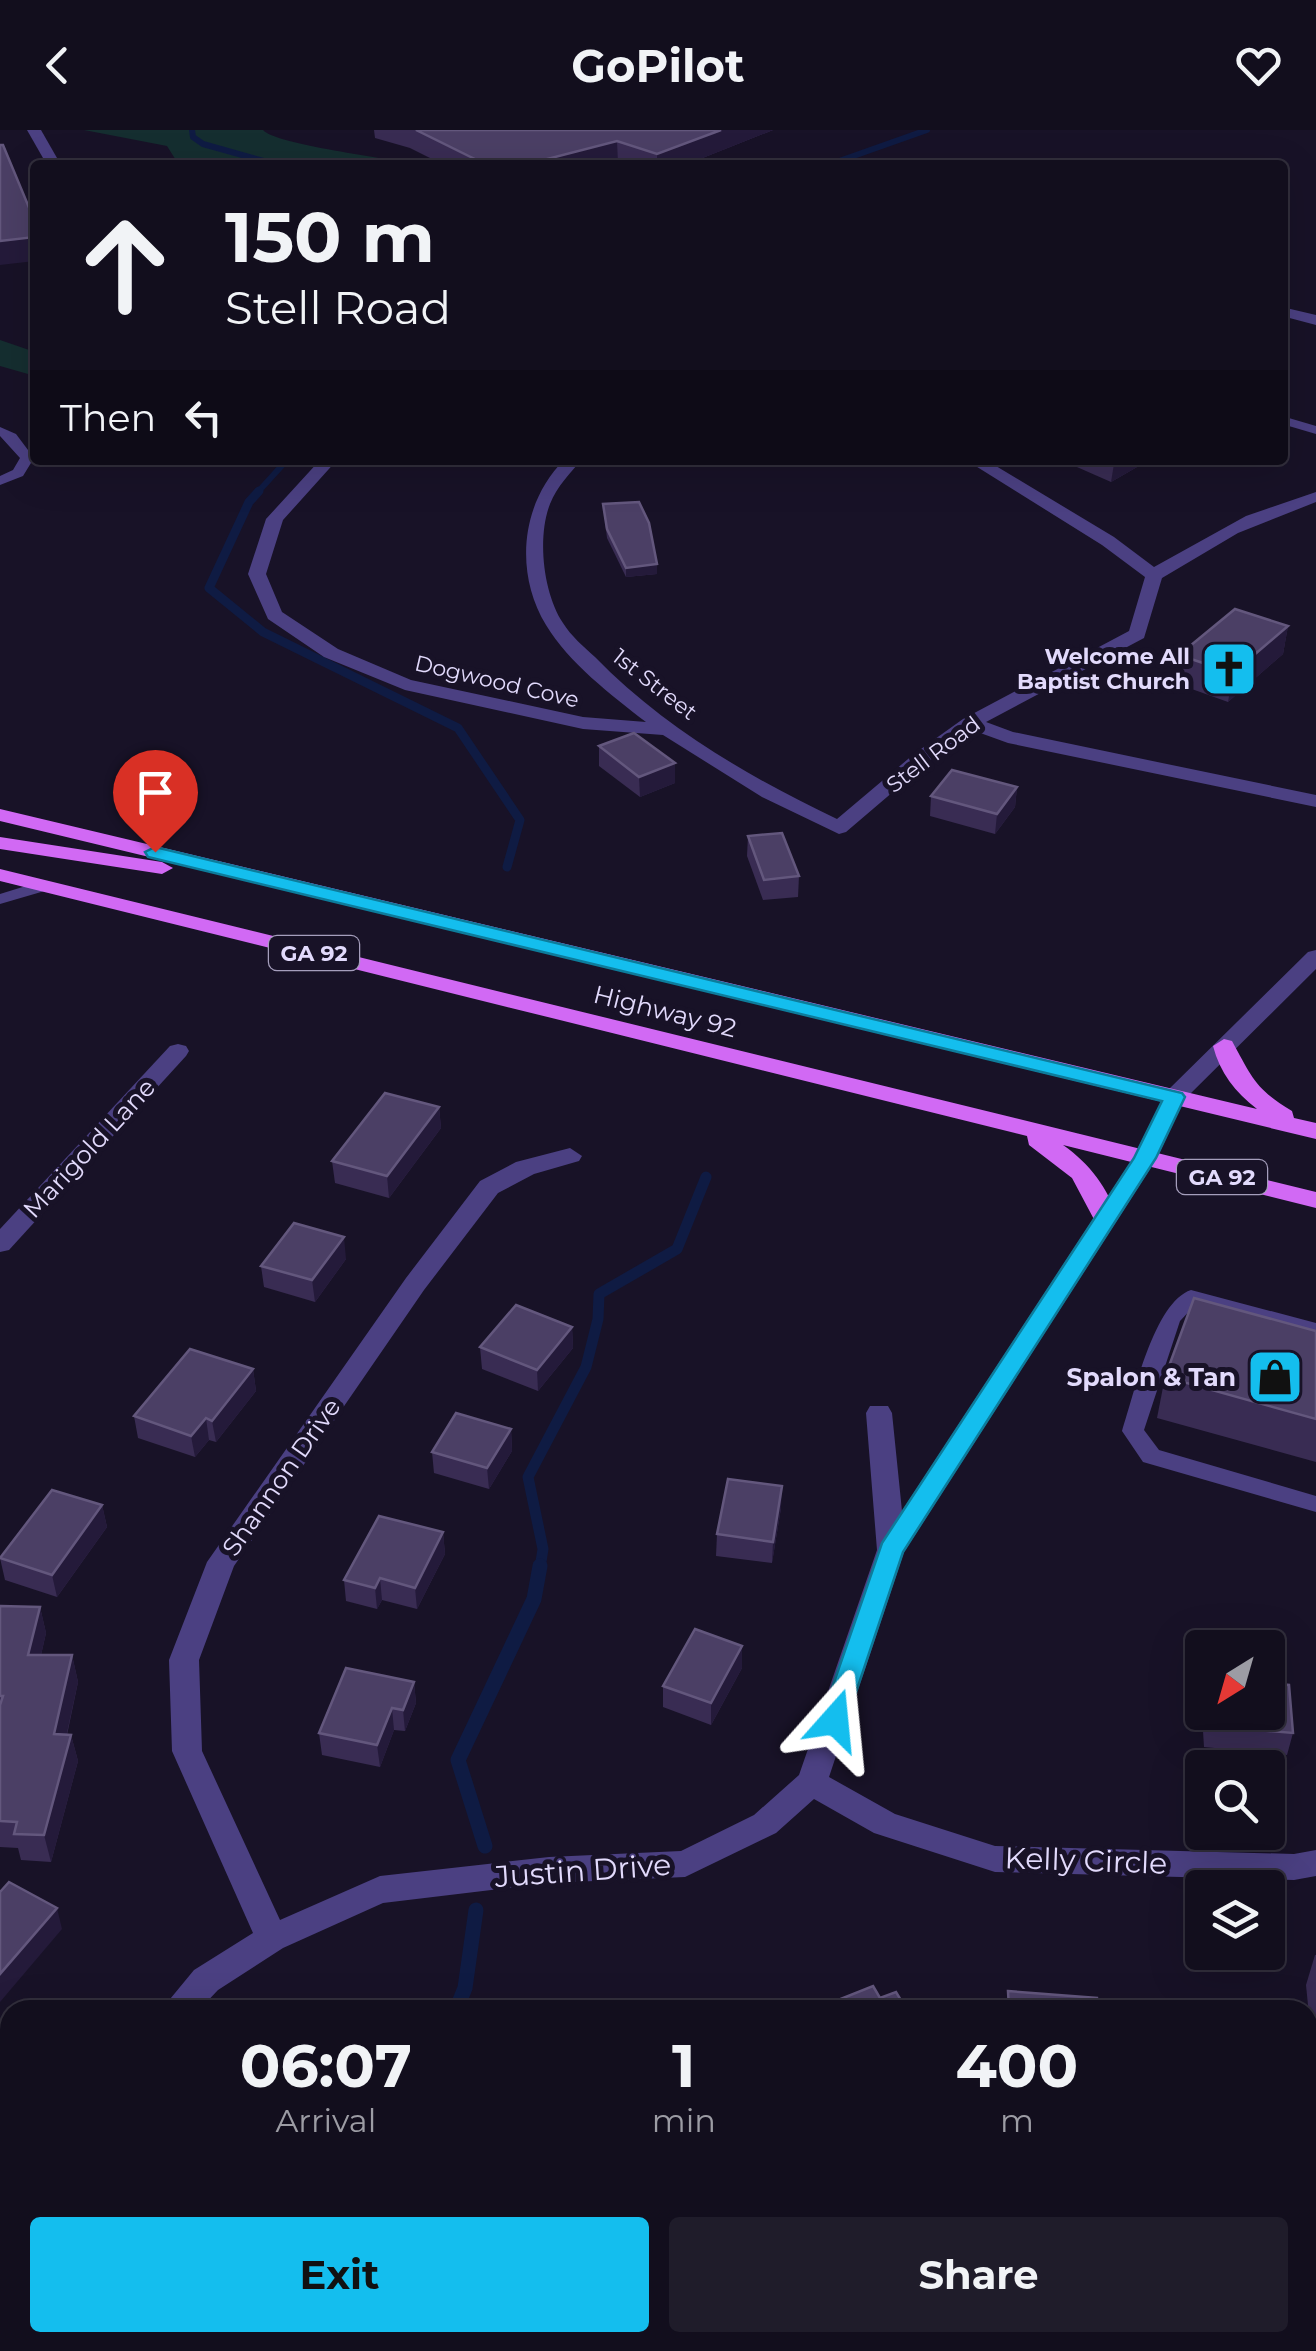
<!DOCTYPE html>
<style>
:root{--surface:#120e1d;--page:#1f1c2a;--text:#f1f3f6;--muted:#9c9ca4;--line:#312e3b;--accent:#14beee}
body{margin:0;font-family:Montserrat,sans-serif;background:var(--page);color:var(--text);height:100vh;display:flex;flex-direction:column;font-size:38px;white-space:nowrap}
*{box-sizing:border-box;margin:0}
p{font-size:32px;color:var(--muted)}
.icon{flex:none;width:55px;height:55px;fill:none;stroke:currentColor;stroke-width:2;stroke-linecap:round;stroke-linejoin:round}
.map{position:relative;flex:1;overflow:hidden}
.details{position:absolute;left:0px;top:1870px;width:1318px;height:352px;display:flex;flex-direction:column;background:var(--surface);border-radius:30px 30px 0 0;box-shadow:0 10px 40px #0002,0 0 0 2px var(--line)}
.details>*{flex:none}
.hud{position:absolute;left:30px;top:30px;width:1258px;height:305px;border-radius:10px;box-shadow:0 10px 40px #0002,0 0 0 2px var(--line);background:#120e1d;color:var(--text);overflow:hidden}
.needle{width:65px;rotate:217deg}
.buttons{position:absolute;left:1185px;top:1500px;display:grid;gap:20px}
.buttons a{display:grid;place-items:center;width:100px;height:100px;border-radius:10px;background:var(--surface);box-shadow:0 10px 40px #0002,0 0 0 2px var(--line);font-size:50px}
.pin{position:absolute;display:grid;place-items:center;width:85px;height:85px;color:#fff;margin:-102px -42px;border-radius:50% 50% 50% 0;rotate:-45deg;box-shadow:0 0 10px #0007}
.pin .icon{rotate:45deg}
.me{position:absolute;width:110px;margin:-55px;rotate:18deg;stroke-linejoin:round;filter:drop-shadow(0 0 8px #0008)}
.turn{display:flex;align-items:center;gap:35px;height:210px;padding:0 30px;font-size:45px}
.turn .icon{width:130px;height:130px;stroke-width:2.5}
.turn b{display:block;font-size:70px;line-height:85px}
.then{display:flex;align-items:center;height:95px;padding:0 30px;background:#0003;gap:20px;font-size:38px}
.eta{display:flex;justify-content:space-evenly;align-items:center;height:170px;text-align:center}
.eta b{font-size:60px;font-weight:700;line-height:70px}
.action{display:flex;gap:20px;margin-top:auto;padding:20px 30px}
.action a{flex:1;height:115px;border-radius:10px;background:var(--accent);color:#111;font-size:40px;font-weight:700;line-height:115px;text-align:center}
.action a+a{background:var(--page);color:var(--text)}
header{display:flex;justify-content:space-between;align-items:center;height:130px;padding:0 30px;background:var(--surface);font-size:45px;font-weight:700}
.map>svg:first-child{display:block}
.green{fill:#152e30}
.lines{fill:none;stroke-linecap:round;stroke-linejoin:round}
.stream-far3{stroke:#0f1b43;stroke-width:6}
.stream-far2{stroke:#0f1b43;stroke-width:9}
.stream-far1{stroke:#0f1b43;stroke-width:11}
.stream{stroke:#0f1b43;stroke-width:15}
.service{fill:#4b4082;fill-rule:evenodd}
.minor{fill:#4b4082;fill-rule:evenodd}
.primary{fill:#d169f4;fill-rule:evenodd}
.wall{fill:#392c53}
.shaded-wall{fill:#241a3a}
.building{fill:#4b3f65;stroke:#63577d;stroke-width:2.5}
.route{fill:#14beee;stroke:#0d7c9b;stroke-width:2.5}
.labels{text-anchor:middle;stroke-width:10;stroke-linejoin:round;paint-order:stroke}
.far-poi-label{font-size:22px;font-weight:bold;fill:#e2dafc;stroke:#181227;text-anchor:end}
.far-street-label{font-size:22px;fill:#e2dafc;stroke:#181227}
.shield{fill:#181227;stroke:#a59ebc;stroke-width:2.5}
.shield-label{font-size:22px;font-weight:bold;fill:#e2dafc}
.street-label{font-size:25px;fill:#e2dafc;stroke:#181227}
.poi-label{font-size:25px;font-weight:bold;fill:#e2dafc;stroke:#181227;text-anchor:end}
.near-street-label{font-size:30px;fill:#e2dafc;stroke:#181227}
</style>
<header><svg class="icon" aria-label="back" viewBox="0 0 24 24"><path d="M15 5l-7 7 7 7"/></svg>GoPilot<svg class="icon" aria-label="heart" viewBox="0 0 24 24"><path d="M12 20l-8-8c-3-5 5-10 8-4 3-6 11-1 8 4z"/></svg></header>
<div class="map">
<svg width="1316" height="2221" viewBox="0 0 1316 2221">
<rect width="100%" height="100%" fill="#181227"/>
<g class="green">
<path d="M84,0h179c13,15 126,28 154,35h-238l-12,-19z"/>
<path d="M0,210l35,12v24l-35,-10z"/>
</g>
<g class="lines">
<g class="stream-far3">
<path d="M192,0l1,7 10,7 75,21"/>
<path d="M828,35l99,-35"/>
<path d="M257,363l30,-33"/>
</g>
<path class="stream-far2" d="M259,361l-10,11 -40,86 54,44 195,96 62,92 -13,47"/>
<path class="stream-far1" d="M540,1438l3,-19 -15,-72 58,-110 12,-48 1,-25 78,-45 29,-72"/>
<g class="stream">
<path d="M485,1716l-27,-86 76,-161 6,-33"/>
<path d="M456,1880l9,-22 11,-78"/>
<path d="M315,2221l1,-9"/>
</g>
<g class="service">
<path d="M1282,286l34,10v8l-34,-10z"/>
<path d="M0,297l16,7 18,24 -11,18 -23,9v-9l13,-6 7,-12 -20,-22z"/>
<path d="M42,751l6,1v8l-48,14v-10z"/>
<path d="M1191,1160l125,33v14l-121,-32 -15,16 -36,109 15,20 157,46v16l-173,-50 -21,-31c12,-36 32,-129 69,-141z"/>
</g>
<g class="minor">
<path d="M27,0h14l20,35h-14z"/>
<path d="M1282,177l34,8v10l-34,-9z"/>
<path d="M320,330h17l-54,60 -17,54 16,38 56,37 73,31 172,37 63,5c-35,-27 -77,-59 -100,-97 -32,-53 -25,-122 18,-165h17c-11,14 -24,26 -31,44 -13,33 -7,89 13,119 8,13 21,24 32,34 68,70 154,120 242,162l77,-65 49,-35 166,-88 16,-54 -43,-32 -136,-85h20l128,77 40,30 92,-51 70,-24v10l-78,31 -76,45 -18,60 -158,84 27,10 303,63v12l-308,-64 -36,-13 -44,32 -82,70 -7,2 -77,-37 -99,-62 -80,-6 -178,-39 -81,-33 -56,-38 -20,-45 18,-55z"/>
<path d="M1316,820v19l-132,131 -27,58 -253,394 -75,225 66,37 100,32 299,8 22,-4v26l-22,4 -299,-8 -121,-39 -60,-34 -38,34 -91,44 -136,6 -166,20 -100,45 -65,42 -19,20h-38l33,-40 59,-37 -81,-182 -3,-91 38,-98 199,-284 74,-97 36,-19 54,-14 12,8 -3,5 -45,13 -36,19 -74,97 -190,276 -35,94 3,91 78,169 100,-44 169,-19 132,-6 73,-36 45,-40 78,-225 -11,-137 4,-7h18l4,7 10,98 231,-353 33,-66 142,-140z"/>
<path d="M178,914l8,2 3,5 -3,5 -177,194 -9,2v-23l170,-183z"/>
<path d="M10,2070v43l-10,4v-43z"/>
</g>
<g class="primary">
<path d="M0,679l1257,300c-22,-17 -37,-36 -44,-63l11,-7 8,2c20,36 22,47 60,70l2,7 22,5v16l-1316,-318z"/>
<path d="M0,707l162,25 11,6 -11,6 -162,-25z"/>
<path d="M0,739l1316,323v16l-253,-63c27,19 45,43 55,74l-12,8 -9,-2 -25,-47 -43,-33 -2,-9 -1027,-255z"/>
</g>
</g>
<g class="wall">
<path d="M374,0h399l-88,35h-60l-7,-2 -9,2h-165l-34,-17 -35,-10z"/>
<path d="M1061,330h84l-1,3 -33,19z"/>
<path d="M603,374l54,70 -31,3 -19,-39z"/>
<path d="M1288,496l-5,28 -55,48 -53,-19 4,-28z"/>
<path d="M599,616l76,17v20l-35,14 -41,-31z"/>
<path d="M1017,657l-2,20 -20,27 -65,-18 1,-20z"/>
<path d="M748,706l51,40 -1,21 -35,3 -16,-44z"/>
<path d="M439,977l2,21 -52,70 -54,-15 -3,-22z"/>
<path d="M346,1129l-31,43 -51,-15 -3,-21z"/>
<path d="M572,1197l1,21 -35,43 -56,-22 -2,-22z"/>
<path d="M1316,1201v131l-159,-44 8,-41z"/>
<path d="M253,1239l3,22 -40,51 -7,-2 -14,17 -57,-19 -4,-22z"/>
<path d="M511,1299l1,22 -23,38 -55,-16 -2,-21z"/>
<path d="M102,1375l5,22 -50,70 -52,-17 -5,-22z"/>
<path d="M781,1378l-9,55 -56,-7 1,-22z"/>
<path d="M443,1402l2,22 -28,55 -35,-9 -5,9 -31,-8 -2,-21z"/>
<path d="M0,1476l40,1 6,26 -5,22h31l6,27 -11,53h4l7,26 -27,101 -30,-2 -3,-12 -18,-1z"/>
<path d="M742,1516v22l-31,57 -48,-18v-21z"/>
<path d="M414,1552l2,21 -11,28 -11,-1 -14,37 -58,-12 -3,-22z"/>
<path d="M1202,1563v19h66l25,21 -6,22 -83,-8 -3,-48z"/>
<path d="M1315,1825h1v130l-10,-100z"/>
<path d="M856,2212h123l-1,9h-123z"/>
</g>
<g class="shaded-wall">
<path d="M721,0h52l-88,35h-28v-11z"/>
<path d="M617,11l1,22 -9,2h-85z"/>
<path d="M35,107v24l-35,4v-24z"/>
<path d="M1120,330h25l-1,3 -33,19 3,-18z"/>
<path d="M657,434v10l-31,3v-9z"/>
<path d="M1288,496l-5,28 -55,48 5,-29z"/>
<path d="M675,633v20l-35,14 -1,-20z"/>
<path d="M1017,657l-2,20 -20,27 2,-20z"/>
<path d="M439,977l2,21 -52,70 -2,-22z"/>
<path d="M344,1107l2,22 -31,43 -3,-22z"/>
<path d="M572,1197l1,21 -35,43 -1,-21z"/>
<path d="M253,1239l3,22 -40,51 -4,-21z"/>
<path d="M206,1288l3,22 -14,17 -4,-21z"/>
<path d="M511,1299l1,22 -23,38 -2,-21z"/>
<path d="M782,1356l-1,22 -9,55 1,-21z"/>
<path d="M102,1375l5,22 -50,70 -5,-22z"/>
<path d="M443,1402l2,22 -28,55 -2,-21z"/>
<path d="M380,1448l2,22 -5,9 -2,-21z"/>
<path d="M40,1477l6,26 -11,48 -7,-26z"/>
<path d="M742,1516v22l-31,57v-22z"/>
<path d="M72,1525l6,27 -17,78 -7,-26z"/>
<path d="M414,1552l2,21 -11,28 -2,-21z"/>
<path d="M392,1578l2,22 -14,37 -3,-22z"/>
<path d="M71,1605l7,26 -27,101 -7,-27z"/>
<path d="M57,1778l5,21 -62,73v-28z"/>
<path d="M226,2212h17l-5,9h-18z"/>
</g>
<g class="building">
<path d="M416,0h305l-64,24 -40,-13 -93,24h-37z"/>
<path d="M0,15h3l32,77v15l-35,4z"/>
<path d="M639,372l10,21 8,41 -31,4 -19,-39 -4,-25z"/>
<path d="M1235,479l53,17 -55,47 -54,-18z"/>
<path d="M634,603l41,30 -36,14 -40,-31z"/>
<path d="M952,640l65,17 -20,27 -66,-18z"/>
<path d="M782,703l17,43 -35,4 -16,-44z"/>
<path d="M385,963l54,14 -52,69 -55,-15z"/>
<path d="M294,1093l50,14 -32,43 -51,-14z"/>
<path d="M1194,1168l122,33v88l-151,-42z"/>
<path d="M516,1175l56,22 -35,43 -57,-23z"/>
<path d="M190,1219l63,20 -41,52 -6,-3 -15,18 -57,-20z"/>
<path d="M456,1283l55,16 -24,39 -55,-16z"/>
<path d="M728,1349l54,7 -9,56 -56,-8z"/>
<path d="M52,1360l50,15 -50,70 -52,-17z"/>
<path d="M379,1386l64,16 -28,56 -35,-10 -5,10 -31,-8z"/>
<path d="M0,1476l40,1 -12,48h44l-18,79 17,1 -27,100 -30,-1 3,-12 -17,-1v-116l3,-9h-3z"/>
<path d="M695,1499l47,17 -31,57 -48,-17z"/>
<path d="M346,1538l68,14 -11,28 -11,-2 -15,37 -58,-12z"/>
<path d="M1268,1553l21,2 4,48 -84,-7 -1,-14h60z"/>
<path d="M9,1752l48,26 -57,66v-82z"/>
<path d="M873,1856l7,12 16,-6 11,18h-94z"/>
<path d="M1008,1861l89,7 1,12h-89z"/>
<path d="M132,2212h94l-6,9h-93z"/>
<path d="M927,2212h52l-1,8z"/>
</g>
<path class="route" d="M155,717l1027,246 3,4 -29,61 -253,394 -59,176 -9,3 -10,-3 -4,-8 61,-177 252,-385 28,-57 -1014,-244 -3,-5z"/>
<defs>
<g id="church-square" transform="scale(2.875)"><rect x="-9" y="-9" width="18" height="18" rx="4" fill="#14beee" stroke="#181227"/><path d="M-1.2-6h2.4v3.5h3.3v2.4h-3.3V6h-2.4V-.1h-3.3v-2.4h3.3Z" fill="#111"/></g>
<g id="shop-square" transform="scale(2.875)"><rect x="-9" y="-9" width="18" height="18" rx="4" fill="#14beee" stroke="#181227"/><path d="M-5-2.5h2.3a2.7 3.5 0 0 1 5.4 0H5L5.5 6h-11ZM-1.5-2.5h3a1.5 2.3 0 0 0-3 0Z" fill="#111"/></g>
</defs>
<g fill-rule="evenodd">
<use href="#church-square" x="1229" y="539"/>
<use href="#shop-square" x="1275" y="1247"/>
</g>
<g class="labels">
<g class="far-poi-label">
<text x="1190" y="534">Welcome All<tspan x="1190" dy="25">Baptist Church</tspan></text>
</g>
<g class="far-street-label">
<text transform="translate(497 551) rotate(13)" y="8">Dogwood Cove</text>
<text transform="translate(655 554) rotate(38)" y="8">1st Street</text>
<text transform="translate(933 624) rotate(-37)" y="8">Stell Road</text>
</g>
<g class="shield">
<rect x="269" y="806" width="90" height="34" rx="8"/>
<rect x="1177" y="1030" width="90" height="34" rx="8"/>
</g>
<g class="shield-label">
<text x="314" y="831">GA 92</text>
<text x="1222" y="1055">GA 92</text>
</g>
<g class="street-label">
<text transform="translate(665 881) rotate(14)" y="9">Highway 92</text>
<text transform="translate(89 1018) rotate(-47)" y="9">Marigold Lane</text>
<text transform="translate(281 1347) rotate(-55)" y="9">Shannon Drive</text>
</g>
<g class="poi-label">
<text x="1236" y="1256">Spalon &amp; Tan</text>
</g>
<g class="near-street-label">
<text transform="translate(1086 1731) rotate(2)" y="10">Kelly Circle</text>
<text transform="translate(583 1741) rotate(-4)" y="10">Justin Drive</text>
</g>
</g>
</svg>
<div class="buttons">
<a><svg class="needle" viewBox="-14 -14 28 28"><path d="M0-13l5 13h-10z" fill="#e53935"/><path d="M0 13l5-13h-10z" fill="#9c9ca4"/></svg></a>
<a><svg class="icon" aria-label="search" viewBox="0 0 24 24"><circle cx="10" cy="10" r="6"/><path d="M15 15l6 6"/></svg></a>
<a><svg class="icon" aria-label="layers" viewBox="0 0 24 24"><path d="M12 4l9 5-9 5-9-5zM3 14l9 5 9-5"/></svg></a>
</div>
<div class="pin" style="left:155px;top:722px;background:#d93025"><svg class="icon" aria-label="arrive" viewBox="0 0 24 24"><path d="M6 21V4h12l-3 4 3 4H6"/></svg></div>
<svg class="me" style="left:835px;top:1590px" viewBox="-20 -20 40 40"><path d="M0-17L14 15 0 8-14 15z" fill="#14beee" stroke="#fff" stroke-width="4"/></svg>
<div class="hud">
<div class="turn"><svg class="icon" aria-label="ahead" viewBox="0 0 24 24"><path d="M12 20V5M6 11l6-6 6 6"/></svg><div><b>150 m</b>Stell Road</div></div>
<div class="then">Then<svg class="icon" aria-label="left" viewBox="0 0 24 24"><path d="M17 20v-9H6M10 6l-5 5 5 5"/></svg></div>
</div>
<section class="details">
<div class="eta">
<div><b>06:07</b><p>Arrival</p></div>
<div><b>1</b><p>min</p></div>
<div><b>400</b><p>m</p></div>
</div>
<div class="action"><a>Exit</a><a>Share</a></div>
</section>
</div>
